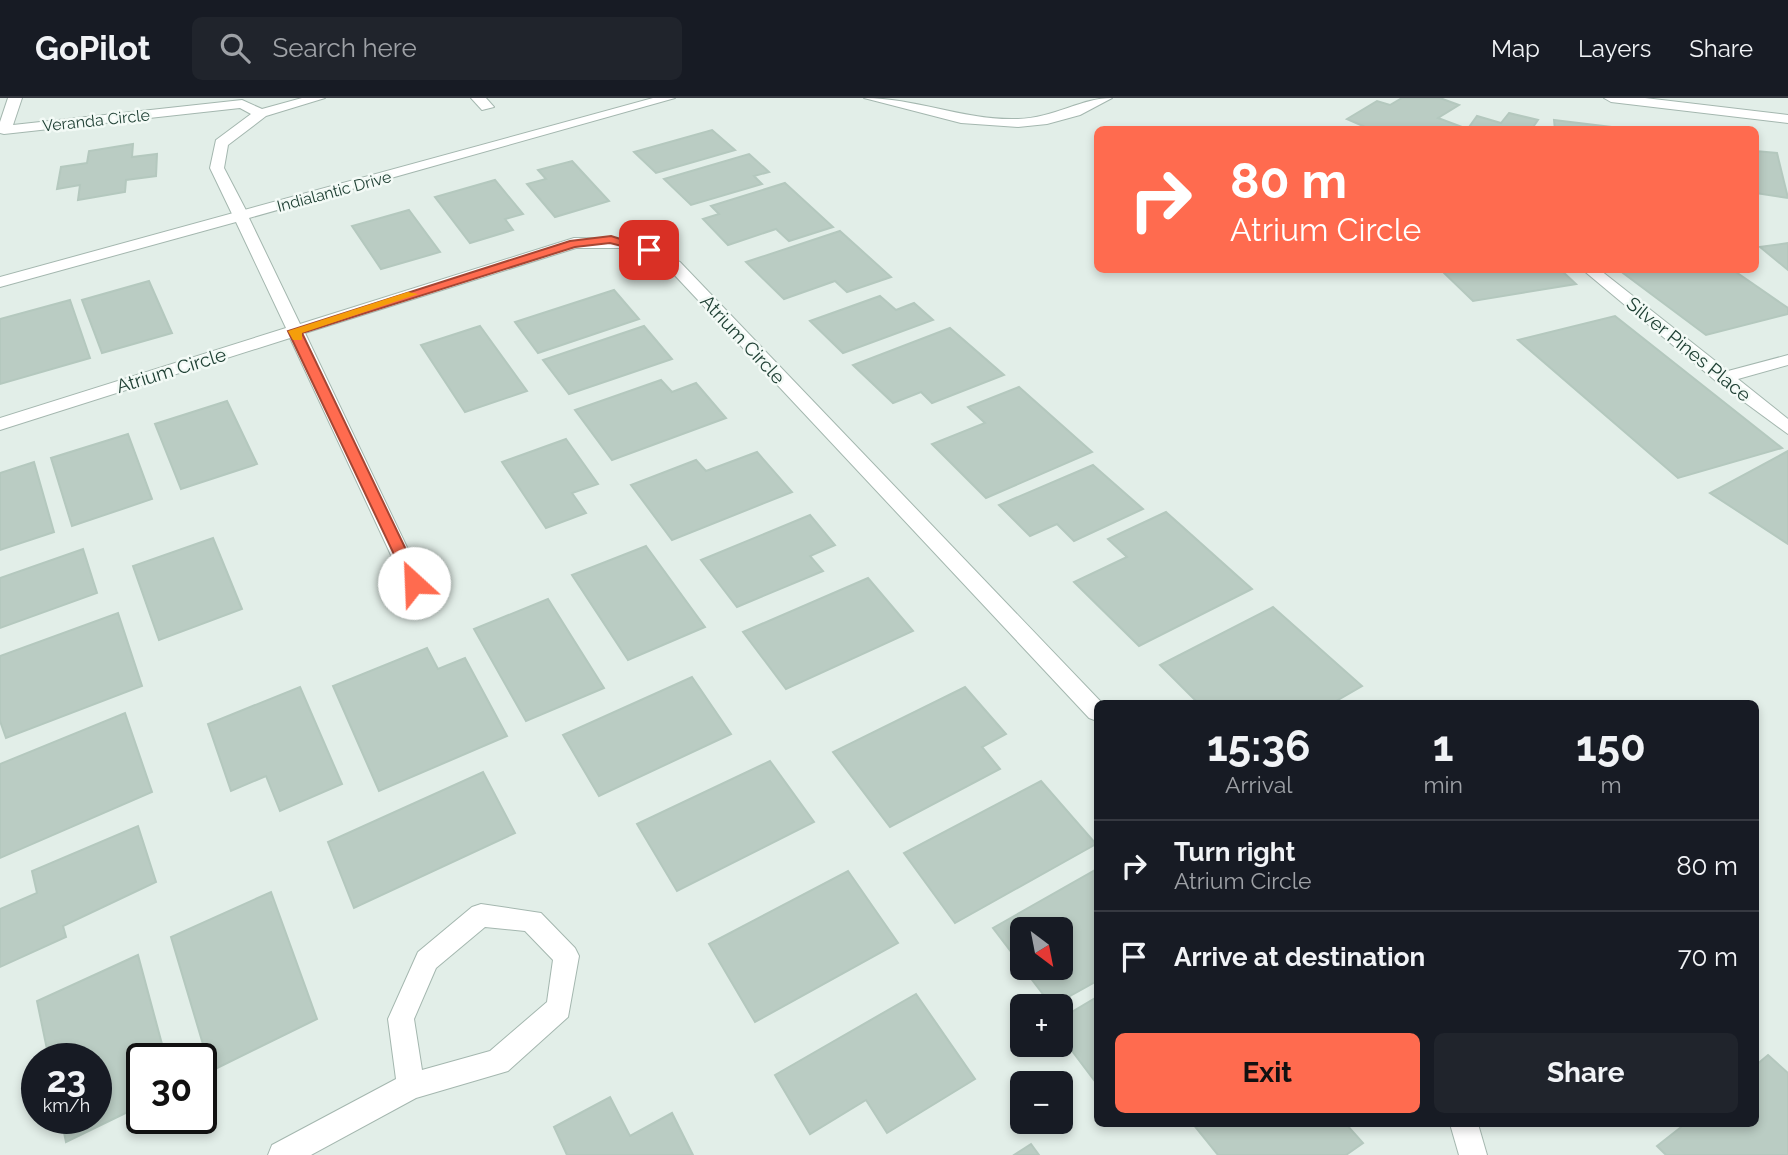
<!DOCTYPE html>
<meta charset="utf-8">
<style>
:root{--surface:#171b24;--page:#20242c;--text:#f1f3f6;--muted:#9ea1a6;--line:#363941;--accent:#ff6b4f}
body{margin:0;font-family:Raleway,sans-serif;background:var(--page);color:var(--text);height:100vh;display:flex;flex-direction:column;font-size:26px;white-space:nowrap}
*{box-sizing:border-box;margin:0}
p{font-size:23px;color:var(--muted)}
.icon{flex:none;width:38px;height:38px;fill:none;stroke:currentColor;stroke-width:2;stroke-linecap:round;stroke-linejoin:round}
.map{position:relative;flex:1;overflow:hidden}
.panel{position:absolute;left:1094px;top:602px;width:665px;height:427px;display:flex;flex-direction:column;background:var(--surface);border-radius:10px;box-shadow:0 4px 10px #0003}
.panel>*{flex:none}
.guide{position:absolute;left:1094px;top:28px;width:665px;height:147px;border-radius:10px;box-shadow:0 4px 10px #0003;background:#ff6b4f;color:#fff;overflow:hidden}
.needle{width:46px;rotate:148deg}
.controls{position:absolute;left:1010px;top:819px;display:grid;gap:14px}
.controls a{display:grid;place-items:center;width:63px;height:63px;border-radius:10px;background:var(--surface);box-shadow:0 4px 10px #0003;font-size:35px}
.speed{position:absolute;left:21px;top:945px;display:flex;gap:14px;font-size:35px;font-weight:700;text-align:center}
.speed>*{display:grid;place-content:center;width:91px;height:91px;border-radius:50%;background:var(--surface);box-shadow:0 4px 10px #0003;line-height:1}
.speed small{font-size:18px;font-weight:400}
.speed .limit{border:4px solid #111;border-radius:10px;background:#fff;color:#111}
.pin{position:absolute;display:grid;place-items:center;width:60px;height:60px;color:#fff;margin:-30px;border-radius:14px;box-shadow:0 4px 10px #0006}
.me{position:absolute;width:77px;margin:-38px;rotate:335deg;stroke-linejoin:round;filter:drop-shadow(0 0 5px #0008)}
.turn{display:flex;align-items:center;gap:24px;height:147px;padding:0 21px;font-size:32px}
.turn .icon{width:91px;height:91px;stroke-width:2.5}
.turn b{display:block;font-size:49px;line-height:60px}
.eta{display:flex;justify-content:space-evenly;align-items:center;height:119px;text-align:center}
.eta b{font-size:42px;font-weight:700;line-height:49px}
.cta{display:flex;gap:14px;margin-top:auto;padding:14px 21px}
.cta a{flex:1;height:80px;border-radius:10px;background:var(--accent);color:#111;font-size:28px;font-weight:700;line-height:80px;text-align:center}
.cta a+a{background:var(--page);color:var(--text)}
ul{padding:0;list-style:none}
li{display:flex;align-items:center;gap:21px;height:91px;padding:0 21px;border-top:2px solid var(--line)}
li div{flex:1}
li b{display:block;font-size:26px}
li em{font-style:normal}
header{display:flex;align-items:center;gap:42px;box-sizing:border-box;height:98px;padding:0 35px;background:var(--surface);border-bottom:2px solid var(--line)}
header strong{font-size:33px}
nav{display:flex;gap:38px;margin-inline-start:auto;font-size:24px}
.search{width:490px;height:63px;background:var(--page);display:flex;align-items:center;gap:18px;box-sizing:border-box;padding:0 24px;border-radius:10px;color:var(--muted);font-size:26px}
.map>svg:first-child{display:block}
.building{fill:#baccc3;stroke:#b4c8be;stroke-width:2}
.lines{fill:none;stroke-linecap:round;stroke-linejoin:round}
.service-casing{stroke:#a4b7af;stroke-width:2}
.minor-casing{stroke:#a4b7af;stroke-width:2}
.service{fill:#fff;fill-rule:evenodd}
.minor{fill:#fff;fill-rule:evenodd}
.route{fill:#ff6b4f;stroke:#a64633;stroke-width:2}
.slow{fill:#f59e0b}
.labels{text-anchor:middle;stroke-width:5;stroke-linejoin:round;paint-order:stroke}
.far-street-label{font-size:16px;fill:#204135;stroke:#f3faf6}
.street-label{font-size:19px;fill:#204135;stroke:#f3faf6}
</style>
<header>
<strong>GoPilot</strong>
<div class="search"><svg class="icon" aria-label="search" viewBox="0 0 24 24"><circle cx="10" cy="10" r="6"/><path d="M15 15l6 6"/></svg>Search here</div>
<nav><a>Map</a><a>Layers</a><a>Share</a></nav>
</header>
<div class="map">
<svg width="1788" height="1057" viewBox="0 0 1788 1057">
<rect width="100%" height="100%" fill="#e2eee8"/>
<g class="building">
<path d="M1402,0h38l19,7 -21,13 24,9 -90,3 -25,-11 30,-18 13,4z"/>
<path d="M1509,15l29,7 -7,10h-64l10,-14 24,7z"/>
<path d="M1554,22l57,7v3h-56z"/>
<path d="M712,32l23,20 -79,23 -22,-21z"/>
<path d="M133,46l-1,13 25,-3 -1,22 -30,4 -1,12 -47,8 2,-15 -23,4 4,-22 26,-4 2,-12z"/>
<path d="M1755,53l22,2 11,45 -33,-5z"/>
<path d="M749,56l20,18 -15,4 8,8 -71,21 -27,-26z"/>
<path d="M572,63l37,40 -54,16 -28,-33 19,-5 -8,-9z"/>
<path d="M495,82l28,34 -18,5 8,11 -43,13 -35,-46z"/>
<path d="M785,85l48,44 -44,14 -13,-12 -48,16 -25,-26 16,-5 -8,-8z"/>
<path d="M409,112l31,42 -59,17 -29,-43z"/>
<path d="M840,133l51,46 -44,15 -12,-11 -51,18 -38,-37z"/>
<path d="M1788,145v27l-28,-23z"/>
<path d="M1441,172h120l15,14 -103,17z"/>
<path d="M1619,172h114l55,38v6l-82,21z"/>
<path d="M149,183l23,52 -70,20 -20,-53z"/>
<path d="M614,192l25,29 -101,34 -23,-31z"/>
<path d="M880,198l16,14 18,-7 19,17 -90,33 -33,-32z"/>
<path d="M70,202l20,58 -90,26v-65z"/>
<path d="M1615,218l167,132 -104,30 -160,-138z"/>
<path d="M480,228l47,65 -62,21 -44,-67z"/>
<path d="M644,228l28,33 -103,35 -26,-34z"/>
<path d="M950,230l54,47 -72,28 -11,-11 -28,11 -40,-38z"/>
<path d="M661,282l11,12 24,-9 30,35 -114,42 -37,-50z"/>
<path d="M1019,289l73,65 -106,46 -54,-54 53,-21 -17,-16z"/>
<path d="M227,303l30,63 -76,25 -26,-65z"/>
<path d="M128,336l24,65 -80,27 -21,-68z"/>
<path d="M566,341l32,45 -26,9 14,20 -40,15 -44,-66z"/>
<path d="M1788,353v93l-78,-51z"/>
<path d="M757,354l35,40 -120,48 -41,-55 65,-25 10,11z"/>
<path d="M34,364l20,70 -54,18v-77z"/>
<path d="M1093,367l50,44 -69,32 -17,-17 -27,12 -31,-31z"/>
<path d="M1166,414l86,77 -113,57 -65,-64 53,-25 -19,-18z"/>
<path d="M810,417l25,30 -25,11 13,15 -86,36 -36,-47z"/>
<path d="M213,440l29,71 -83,31 -26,-74z"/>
<path d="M646,448l59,81 -77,33 -56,-85z"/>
<path d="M83,451l14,44 -97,35v-50z"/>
<path d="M868,480l45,53 -127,58 -43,-57z"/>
<path d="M548,501l56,89 -78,33 -52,-92z"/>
<path d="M1273,509l89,79 -31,18h-132l-39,-39z"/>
<path d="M118,515l24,73 -136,52 -6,-17v-65z"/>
<path d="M427,550l11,21 27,-11 42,78 -128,55 -46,-105z"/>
<path d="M692,579l39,57 -132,62 -36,-61z"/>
<path d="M300,589l42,97 -62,27 -14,-35 -35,15 -23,-67z"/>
<path d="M965,589l41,47 -24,13 18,22 -110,58 -57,-75z"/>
<path d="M125,615l27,79 -152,66v-94z"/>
<path d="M770,663l44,61 -137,69 -40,-67z"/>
<path d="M483,674l32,61 -161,75 -26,-66z"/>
<path d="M1041,683l55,63 -141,79 -51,-70z"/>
<path d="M138,728l18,56 -93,44 3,11 -66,30v-58l37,-16 -5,-22z"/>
<path d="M1097,771v112l-45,25 -29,-38h37v-39h-38v37l-29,-38z"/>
<path d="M848,773l50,72 -143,79 -46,-78z"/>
<path d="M271,794l46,127 -106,52 -40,-134z"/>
<path d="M138,857l28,104h-24v46l-76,37 -5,-24h35v-59h-47l-12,-58z"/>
<path d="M916,896l59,85 -88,54 -21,-33 -56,34 -35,-59z"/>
<path d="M1097,899v87l-37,-49v-16z"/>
<path d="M1768,957l20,18v82h-122l-9,-9 28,-22h70v-58z"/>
<path d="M610,999l20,39 42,-23 21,42h-126l-13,-28z"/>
<path d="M1193,1026h153l17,19 -17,12h-128z"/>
<path d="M1031,1046l8,11h-25z"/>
</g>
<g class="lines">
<g class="service-casing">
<g id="service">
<path d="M8,0h14l-9,27 229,-25 20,9 40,-11h23l-59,18 -38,29 -4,23 25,48 -8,5 -8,-5 -23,-48 6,-28 35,-26 -11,-6 -236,26 -4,-1v-11z"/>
<path d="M471,0h15l8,9 -12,3z"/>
<path d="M1583,172h17l128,101 60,-16v10l-50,14 50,40v15l-71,-52z"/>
</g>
</g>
<g class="minor-casing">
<g id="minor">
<path d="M653,0h22l-426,120 51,106 274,-86 52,1 29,9 25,14 423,442h-6v17l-8,-3 -421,-450 -43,-20h-49l-271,85 119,250 -10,7 -10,-7 -114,-245 -290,92v-12l286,-90 -50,-106 -236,65v-10z"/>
<path d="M864,0c52,0 102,23 154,21 36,-1 63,-21 94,-21l-32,17 -33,9 -29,3 -57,-4z"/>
<path d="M1604,0h41l143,17v8l-177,-21z"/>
<path d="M481,806l60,9 34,35 4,8 -11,61 -60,54 -92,27 -105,57h-43l4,-10 124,-66 -8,-60 30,-67 54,-45zM485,829l40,4 28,29 -6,42 -57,49 -68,19 -8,-51 22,-51z"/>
<path d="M1450,1026h28l9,31h-28z"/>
</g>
</g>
<use href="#service" class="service"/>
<use href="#minor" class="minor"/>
</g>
<path class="route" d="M611,138l44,14 -6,3 -39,-10 -35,4 -273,86 120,250 -8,5 -5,-2 -121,-255 282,-90z"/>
<path class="slow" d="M408,194l10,2 -116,39v7h-9l-5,-9z"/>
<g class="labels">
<g class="far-street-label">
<text transform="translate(96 22) rotate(-6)" y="6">Veranda Circle</text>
<text transform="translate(334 93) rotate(-15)" y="6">Indialantic Drive</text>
</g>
<g class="street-label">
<text transform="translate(743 241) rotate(47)" y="7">Atrium Circle</text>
<text transform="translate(1689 251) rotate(39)" y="7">Silver Pines Place</text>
<text transform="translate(171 272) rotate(-17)" y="7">Atrium Circle</text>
</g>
</g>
</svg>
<div class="controls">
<a><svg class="needle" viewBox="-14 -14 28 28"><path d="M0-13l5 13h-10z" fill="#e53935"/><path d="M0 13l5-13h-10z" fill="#9ea1a6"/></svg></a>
<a>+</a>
<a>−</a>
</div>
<div class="speed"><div>23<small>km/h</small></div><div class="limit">30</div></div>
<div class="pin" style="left:649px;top:152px;background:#d93025"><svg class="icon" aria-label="arrive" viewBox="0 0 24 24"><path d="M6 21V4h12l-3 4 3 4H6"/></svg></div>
<svg class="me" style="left:414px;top:485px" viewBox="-20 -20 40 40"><circle r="19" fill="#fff"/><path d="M0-13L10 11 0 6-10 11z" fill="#ff6b4f"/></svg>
<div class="guide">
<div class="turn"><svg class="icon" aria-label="right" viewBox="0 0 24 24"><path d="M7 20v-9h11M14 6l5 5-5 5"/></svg><div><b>80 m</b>Atrium Circle</div></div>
</div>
<section class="panel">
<div class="eta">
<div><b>15:36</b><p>Arrival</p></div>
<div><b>1</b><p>min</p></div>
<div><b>150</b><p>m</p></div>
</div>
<ul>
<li><svg class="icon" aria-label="right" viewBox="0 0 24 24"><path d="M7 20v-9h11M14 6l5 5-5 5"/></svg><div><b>Turn right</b><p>Atrium Circle</p></div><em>80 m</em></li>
<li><svg class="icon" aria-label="arrive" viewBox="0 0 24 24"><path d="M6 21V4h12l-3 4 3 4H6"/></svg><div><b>Arrive at destination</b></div><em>70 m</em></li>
</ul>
<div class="cta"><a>Exit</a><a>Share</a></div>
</section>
</div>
